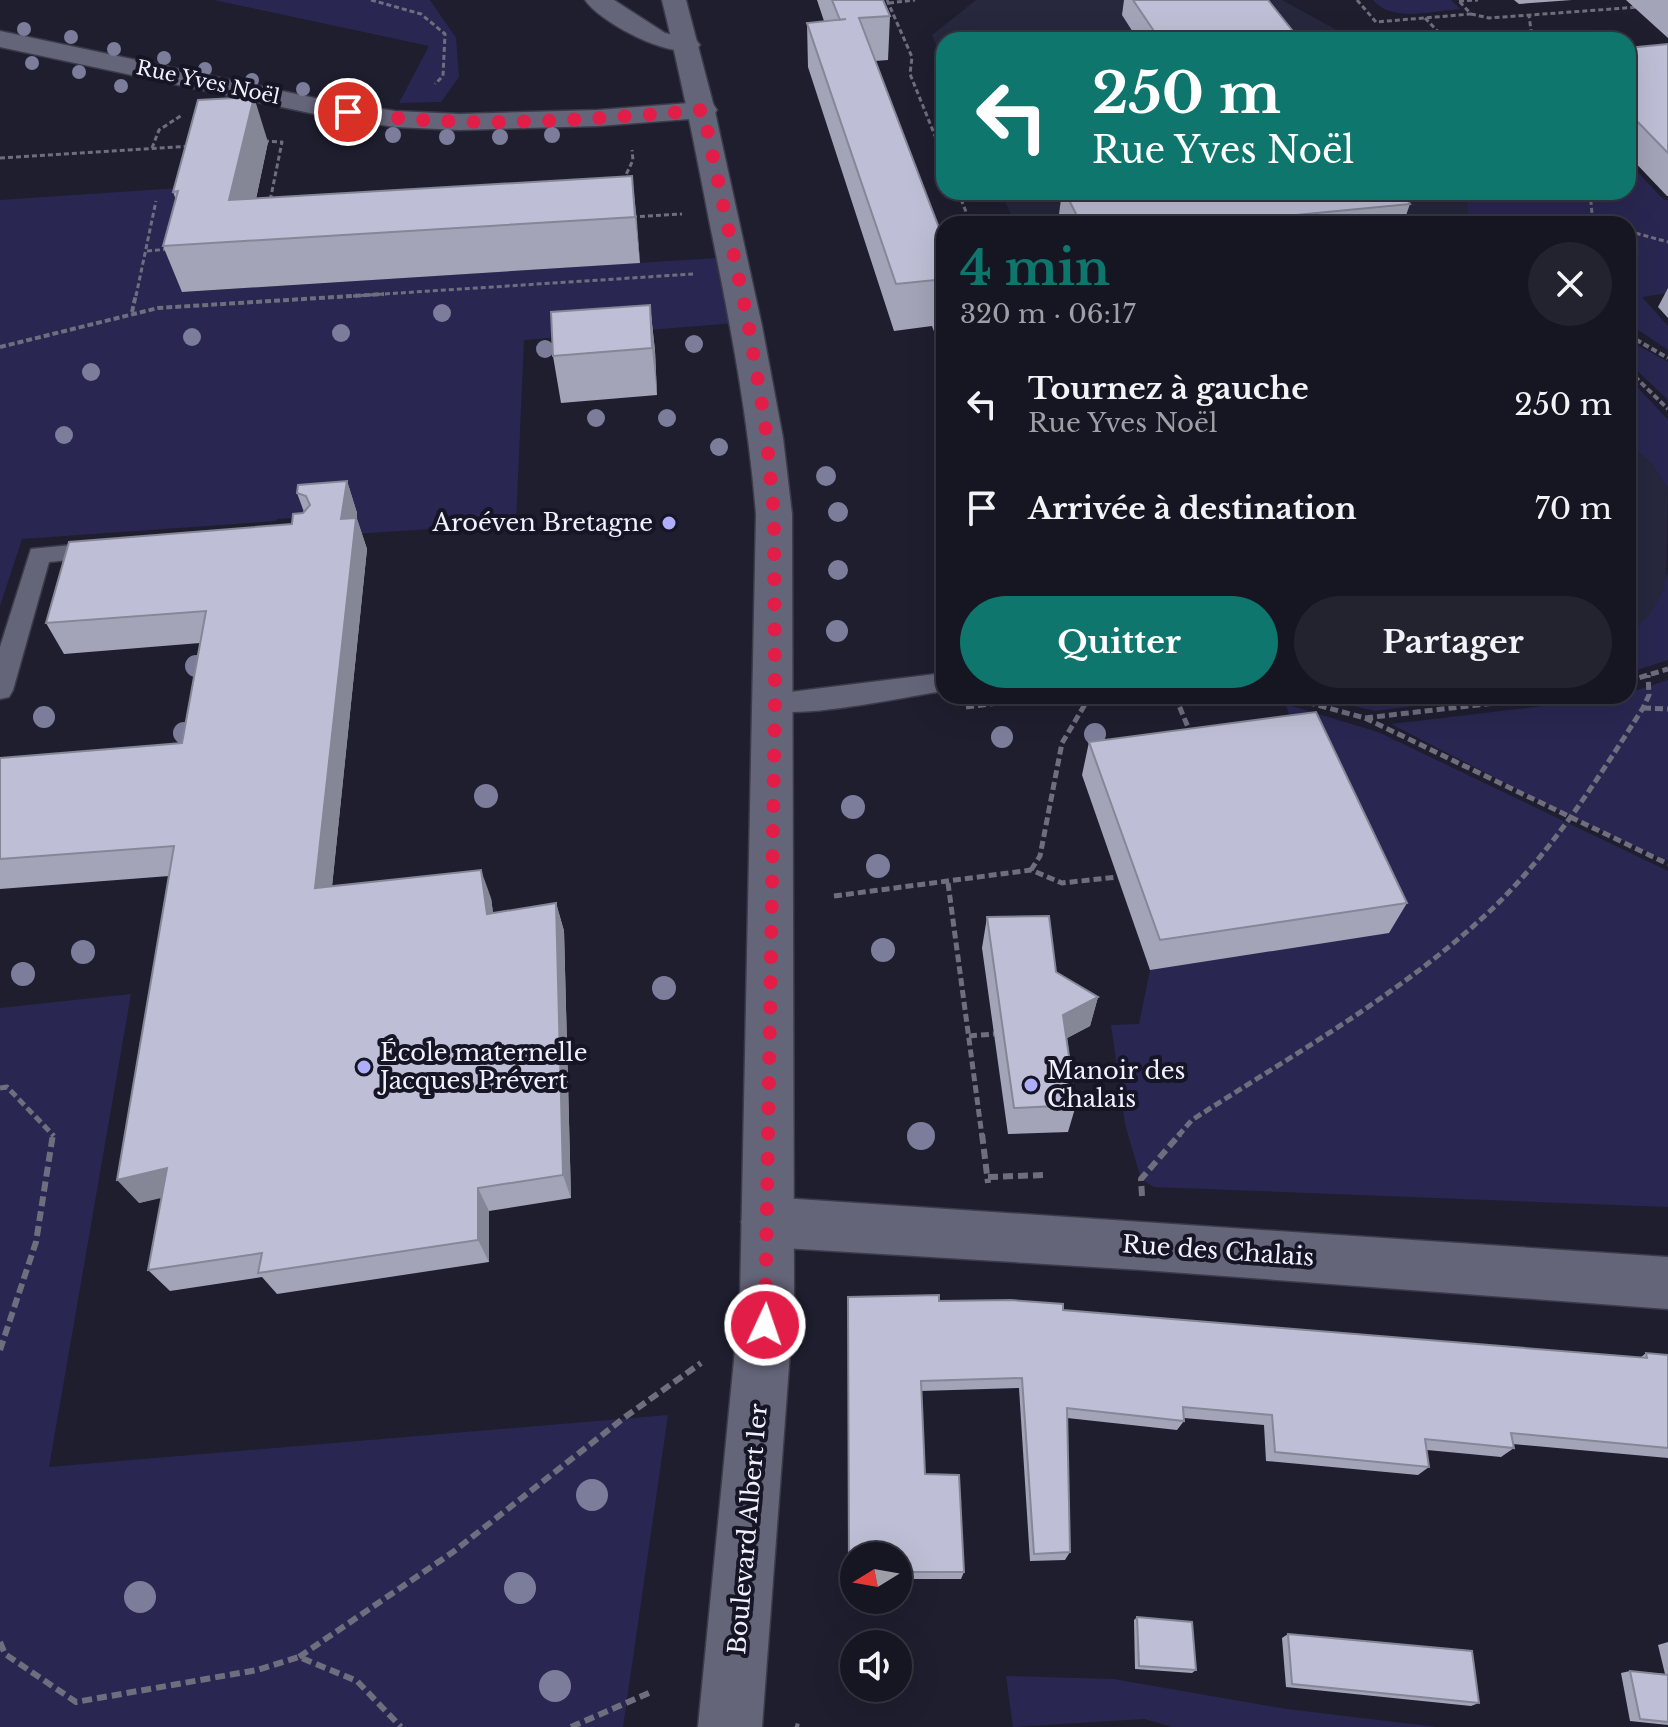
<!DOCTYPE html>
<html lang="fr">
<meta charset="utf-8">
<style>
:root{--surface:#161623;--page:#232330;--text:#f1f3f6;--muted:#9e9fa6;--line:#353541;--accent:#0f766e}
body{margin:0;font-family:"Libre Baskerville",serif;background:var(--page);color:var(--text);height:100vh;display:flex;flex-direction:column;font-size:30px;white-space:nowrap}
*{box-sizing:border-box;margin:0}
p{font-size:26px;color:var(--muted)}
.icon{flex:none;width:44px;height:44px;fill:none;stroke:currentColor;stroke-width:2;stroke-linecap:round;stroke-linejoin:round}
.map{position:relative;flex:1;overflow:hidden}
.sheet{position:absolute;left:936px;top:216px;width:700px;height:488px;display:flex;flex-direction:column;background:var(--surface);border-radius:24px;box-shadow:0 8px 32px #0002,0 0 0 2px var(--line)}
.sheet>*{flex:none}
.top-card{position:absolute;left:936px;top:32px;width:700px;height:168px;border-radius:24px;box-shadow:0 8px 32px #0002,0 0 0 2px var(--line);background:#0f766e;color:#fff;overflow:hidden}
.needle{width:52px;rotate:259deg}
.tools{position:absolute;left:840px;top:1542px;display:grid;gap:16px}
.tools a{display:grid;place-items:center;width:72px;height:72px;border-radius:50%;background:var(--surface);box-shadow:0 8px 32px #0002,0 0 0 2px var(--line);font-size:40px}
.pin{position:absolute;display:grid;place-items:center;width:68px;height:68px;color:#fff;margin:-34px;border:4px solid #fff;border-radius:50%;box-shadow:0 2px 8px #0007}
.me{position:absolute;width:88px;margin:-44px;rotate:3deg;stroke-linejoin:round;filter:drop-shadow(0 0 6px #0008)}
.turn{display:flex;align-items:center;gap:28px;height:168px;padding:0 24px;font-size:36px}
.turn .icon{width:104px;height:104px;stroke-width:2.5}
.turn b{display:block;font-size:56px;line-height:68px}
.round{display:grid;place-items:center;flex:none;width:84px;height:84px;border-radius:42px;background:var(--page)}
.head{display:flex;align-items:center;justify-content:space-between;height:136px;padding:0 24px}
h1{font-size:48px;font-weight:700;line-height:60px;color:var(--accent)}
.button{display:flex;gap:16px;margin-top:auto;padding:16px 24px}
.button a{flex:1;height:92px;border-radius:48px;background:var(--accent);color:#fff;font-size:32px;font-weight:700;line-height:92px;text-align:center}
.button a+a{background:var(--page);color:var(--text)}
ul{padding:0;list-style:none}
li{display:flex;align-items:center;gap:24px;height:104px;padding:0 24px}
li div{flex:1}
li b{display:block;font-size:30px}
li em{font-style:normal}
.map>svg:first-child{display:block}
.built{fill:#27273d}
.green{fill:#292751}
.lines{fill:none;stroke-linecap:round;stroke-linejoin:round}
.lane-casing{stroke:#3c3b4a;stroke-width:3}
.street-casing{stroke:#3c3b4a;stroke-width:3}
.secondary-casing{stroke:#3c3b4a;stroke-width:3}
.path-far3{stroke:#6e6e7e;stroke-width:3;stroke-dasharray:5 3;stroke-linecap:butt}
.path-far2{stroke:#6e6e7e;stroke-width:4;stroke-dasharray:6 3;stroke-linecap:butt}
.path-far1{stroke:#6e6e7e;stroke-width:5;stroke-dasharray:8 4;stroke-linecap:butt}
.path{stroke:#6e6e7e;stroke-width:6;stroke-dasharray:10 5;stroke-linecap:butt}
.lane{fill:#65657a;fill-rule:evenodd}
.street{fill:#65657a;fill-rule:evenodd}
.secondary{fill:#65657a;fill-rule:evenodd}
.tree{fill:#7c7d9a}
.wall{fill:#a3a4b8}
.shaded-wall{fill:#858696}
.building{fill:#bebfd6;stroke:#858696;stroke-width:2}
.route{stroke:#e11d48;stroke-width:14;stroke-dasharray:0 25.2}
.poi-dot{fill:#aeaefb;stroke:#151525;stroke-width:3}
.labels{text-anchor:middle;stroke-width:8;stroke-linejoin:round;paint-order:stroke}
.far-street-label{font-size:20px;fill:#f0f1fd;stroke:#151525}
.poi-label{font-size:24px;fill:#f0f1fd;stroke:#151525;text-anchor:start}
.street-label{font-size:24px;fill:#f0f1fd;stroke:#151525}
</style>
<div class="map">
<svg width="1668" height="1727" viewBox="0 0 1668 1727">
<rect width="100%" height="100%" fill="#1e1e2f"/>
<g class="built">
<path d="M976,0h306l73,40h-411v22l-12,-27z"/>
<path d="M1001,192h464l4,32h-454z"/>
<path d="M1628,443l24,21 16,24 -2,94 -8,21 -15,20 -15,13z"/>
</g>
<g class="green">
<path d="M214,0h216l26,38 3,39 -18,25 -42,1 30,-57z"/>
<path d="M1373,0h78l9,9c-28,2 -67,14 -87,-9z"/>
<path d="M1628,162l36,38h4v93l-26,4 26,29v24l-40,-27v-99h-159l-4,-32h163z"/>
<path d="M180,188l3,104 550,-35 15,65 -224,18 -8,183 -162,11 3,-21 -80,6 -1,2 -254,18 -22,67v-406z"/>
<path d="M1628,340l40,22v38l-40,-38z"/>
<path d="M1628,377l40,43v68l-16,-24 -24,-21z"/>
<path d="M1668,568v92l-40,13v-37c22,-19 37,-39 40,-68z"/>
<path d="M1668,680v181l-95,-43 -182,-94 237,-28v-3z"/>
<path d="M1313,696h180l-118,15z"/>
<path d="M1285,704l93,28 290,139v336l-514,-20 -13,-8 -16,-55 -14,-99 28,-1 11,-54 152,-225z"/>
<path d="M131,994l-82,473 619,-52 -45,312h-623v-719z"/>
<path d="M1006,1676l107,3 174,30 150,18h-264l-29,-8 -131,8z"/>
</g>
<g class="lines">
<g class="lane-casing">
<g id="lane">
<path d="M102,542l8,2 4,6 -4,6 -61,6 -36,128 -4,7 -9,2v-52l31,-98z"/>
<path d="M944,673v18c-41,6 -143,29 -178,18l-4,-7 4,-7z"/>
</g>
</g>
<g class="street-casing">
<g id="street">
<path d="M585,0h29l51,33 31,7 4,5 -4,5c-28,8 -95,-27 -111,-50z"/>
<path d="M0,31l324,69 71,11 65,3 138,-4 105,-8 10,2 4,6 -4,6 -10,2 -105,8 -138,4 -65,-3 -71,-11 -324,-69z"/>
<path d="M767,1197l901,60v52l-525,-39 -376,-23 -18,-7 -8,-18 8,-18z"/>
</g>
</g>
<g class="secondary-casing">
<path id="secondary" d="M662,0h24l28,107 48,219 21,112 9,76 2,785 -32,428h-64l42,-428 16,-785c-8,-99 -27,-197 -47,-294 -14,-74 -29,-147 -47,-220z"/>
</g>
<g class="path-far3">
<path d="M371,0l50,14 24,20 -2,42 -8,8"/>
<path d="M887,0l25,57 -2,17 34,84"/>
<path d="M1357,0l19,22 95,-8 -13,-14"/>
<path d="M1459,1l19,-1"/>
<path d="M889,3l26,-3"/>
<path d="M1471,14l18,4 150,-11"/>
<path d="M1425,18l21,22"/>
<path d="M1524,40l7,-10 -2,-14"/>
<path d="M264,141l18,1 -12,59"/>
<path d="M152,148l7,-18 23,-15"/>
<path d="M0,158l191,-12"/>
<path d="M623,181l10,-21 -1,-10"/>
<path d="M958,192l13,32"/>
<path d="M1590,192l3,32"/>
<path d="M632,217l50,-3"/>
<path d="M1628,231l40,11"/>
<path d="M147,251l23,-2"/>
<path d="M136,296l20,-95"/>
<path d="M353,296l340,-22"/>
</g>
<g class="path-far2">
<path d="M132,312l4,-18"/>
<path d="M1628,335l40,23"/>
<path d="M0,347l158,-39 226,-14"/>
<path d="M1628,370l40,39"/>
</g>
<g class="path-far1">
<path d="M1628,681l40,-12"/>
<path d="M1175,696l15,36"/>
<path d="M1284,696l81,22 190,-22"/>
<path d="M966,707l89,-11"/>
<path d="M1643,708l25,1"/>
<path d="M1365,718l303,146"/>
<path d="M1031,870l9,-14 22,-113 28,-47"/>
<path d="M948,883l34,253"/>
<path d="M834,896l197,-26 31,13 55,-6"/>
<path d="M969,1036l25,-2"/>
<path d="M0,1088l7,-1 47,49"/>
<path d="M1178,1136l14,-16c102,-66 209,-126 298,-209 62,-59 107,-131 153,-203l6,-13 -1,-20"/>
</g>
<g class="path">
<path d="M982,1134l6,49"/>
<path d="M988,1177l56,-2"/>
<path d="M1142,1196l-1,-17 39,-45"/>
<path d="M0,1350l36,-108 17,-108"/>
<path d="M0,1642l5,12 71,48 181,-32 42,-13 58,24 44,46"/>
<path d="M299,1657l154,-105 172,-135 76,-54"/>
<path d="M795,1726l4,1"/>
<path d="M571,1727l78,-34"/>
</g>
<use href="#lane" class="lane"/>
<use href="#street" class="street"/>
<use href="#secondary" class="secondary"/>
</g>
<g class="tree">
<circle cx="24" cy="29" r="7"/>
<circle cx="71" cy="37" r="7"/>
<circle cx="114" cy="49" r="7"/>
<circle cx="164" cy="58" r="7"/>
<circle cx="32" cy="63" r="7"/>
<circle cx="205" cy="69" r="7"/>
<circle cx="79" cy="72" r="7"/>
<circle cx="252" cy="80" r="7"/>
<circle cx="121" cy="86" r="7"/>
<circle cx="303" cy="89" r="7"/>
<circle cx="359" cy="102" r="7"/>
<circle cx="344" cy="131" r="8"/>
<circle cx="393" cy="135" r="8"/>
<circle cx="552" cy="135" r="8"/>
<circle cx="447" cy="137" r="8"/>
<circle cx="500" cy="137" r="8"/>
<circle cx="442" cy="313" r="9"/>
<circle cx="341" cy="333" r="9"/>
<circle cx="192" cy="337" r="9"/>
<circle cx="694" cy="344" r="9"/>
<circle cx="545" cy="349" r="9"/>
<circle cx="91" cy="372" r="9"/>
<circle cx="596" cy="418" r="9"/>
<circle cx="667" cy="418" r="9"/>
<circle cx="64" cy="435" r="9"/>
<circle cx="719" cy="447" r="9"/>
<circle cx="826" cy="476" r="10"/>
<circle cx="838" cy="512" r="10"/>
<circle cx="838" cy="570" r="10"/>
<circle cx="837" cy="631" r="11"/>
<circle cx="196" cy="666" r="11"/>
<circle cx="44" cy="717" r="11"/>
<circle cx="184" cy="733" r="11"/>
<circle cx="1095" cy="734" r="11"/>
<circle cx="1002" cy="737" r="11"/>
<circle cx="486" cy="796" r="12"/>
<circle cx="853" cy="807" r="12"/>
<circle cx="878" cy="866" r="12"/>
<circle cx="883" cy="950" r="12"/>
<circle cx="83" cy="952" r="12"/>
<circle cx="23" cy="974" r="12"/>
<circle cx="664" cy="988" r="12"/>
<circle cx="921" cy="1136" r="14"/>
<circle cx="592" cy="1495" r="16"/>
<circle cx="520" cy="1588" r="16"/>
<circle cx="140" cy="1597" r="16"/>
<circle cx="555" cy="1686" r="16"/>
</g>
<g class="wall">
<path d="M817,0h66l7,16 -2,44 -13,1 69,180v117l-12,-32 -38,5 -86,-264 -1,-44 17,-2z"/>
<path d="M1124,0h144l32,40h-162l-16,-25z"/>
<path d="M1514,0h58l-53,4z"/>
<path d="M1626,0h42v38z"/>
<path d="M1668,44v152h-1l-39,-41v-107z"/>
<path d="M268,142l-12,57 376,-23 8,87 -458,29 -19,-46 13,-46 -3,-8z"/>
<path d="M1062,192h339l9,12 -7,20h-339l-5,-10z"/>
<path d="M1668,288v30l-10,-11z"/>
<path d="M650,305l5,46 2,44 -96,8 -8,-47z"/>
<path d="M347,481l10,32v6l10,30 -35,337 159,12 2,15 63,-10 8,28 7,267 -82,13v51l-212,32 -15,-17 -92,14 -22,-21 14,-73 -23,6 30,-327 -169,13v-131l182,-15 18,-100 -136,11 -18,-31 246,-99 12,-12 -7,-19z"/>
<path d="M1089,742l318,161 -18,30 -239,37 -68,-195z"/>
<path d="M987,917l69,55 42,25 -8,29 -23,12 9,67 -8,27 -60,2 -26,-186z"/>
<path d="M848,1297l91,4 124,9 577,48 6,-5 22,2v103l-155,-14 1,4 -13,9 -74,-7 2,17 -11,8 -152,-14 -2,-36 -80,-7v3l-7,9 -110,-12 3,134 -5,8 -35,1 -11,-173 -98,3 4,83 39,98 -3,7h-63v-23h-44v23h-5z"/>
<path d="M1137,1617l59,53 -4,3 -57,-4 -1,-49z"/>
<path d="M1288,1634l191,69 -8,3 -185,-19 -4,-49z"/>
<path d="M1668,1642v83l-38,-4 -9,-48 9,-2 35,3 -7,-29z"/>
</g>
<g class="shaded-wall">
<path d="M254,97l14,45 -21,99 -18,-41z"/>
<path d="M632,176l5,45 3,42 -5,-46z"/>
<path d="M650,305l5,46 2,44 -5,-47z"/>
<path d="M347,481l10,32v6l10,30 -38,367 -14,-28 26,-369z"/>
<path d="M481,870l10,28 6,44 -10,-28z"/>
<path d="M556,903l8,28 7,267 -8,-23z"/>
<path d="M1098,997l-8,29 -34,18 7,-29z"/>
<path d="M167,1168l21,24 -49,11 -22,-23z"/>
<path d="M478,1188l11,23v51l-11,-22z"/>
</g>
<g class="building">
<path d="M832,0h51l7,16 -31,2 85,223v38l-6,1 6,-1v24l-9,-23 -39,4 -89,-261 39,-4 -6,1z"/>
<path d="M1133,0h135l32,40h-102l-2,-3 -36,3z"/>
<path d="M1668,44v109l-40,-41v-64z"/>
<path d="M254,97l-25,103 403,-24 3,41 -472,29 15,-55 -5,1 25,-92z"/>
<path d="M1065,192h336l9,12 -207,20h-122z"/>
<path d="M650,305l2,43 -99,8 -2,-44z"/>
<path d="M347,481l-6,38 15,-1 -41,370 166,-18 6,44 69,-11 7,272 -85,13v52l-220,33 4,-20 -114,17 19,-102 -50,12 57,-334 -174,13v-101l182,-15 24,-132 -160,12 23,-81 223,-18 1,-10 10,-1 7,-8 -4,-9 -9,-3 1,-8z"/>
<path d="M1316,712l91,191 -247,37 -71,-198z"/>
<path d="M1049,916l7,56 42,25 -35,18 13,90 -62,3 -27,-191z"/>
<path d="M939,1295v6l72,-1 52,4v6l584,48 -1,-5 22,2v93l-157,-15 3,15 -89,-9 4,28 -154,-15 -3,-37 -89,-8 1,14 -117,-13 3,144 -36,2 -12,-176 -101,3 4,93 34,1 5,97h-66v-16h-44v16h-5l-1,-275z"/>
<path d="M1137,1617l55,5 4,48 -57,-4z"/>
<path d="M1288,1634l184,17 7,52 -187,-19z"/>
<path d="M1630,1671l38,4v47l-28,-3z"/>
</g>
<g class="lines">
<path class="route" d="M348,112c118,18 238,8 355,-2l45,212 17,101 9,91 1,188 -10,623"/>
</g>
<g class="poi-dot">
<circle cx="669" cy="523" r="8"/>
<circle cx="364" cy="1067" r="8"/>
<circle cx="1031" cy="1085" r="8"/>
</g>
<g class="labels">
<g class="far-street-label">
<text transform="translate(208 82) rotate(12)" y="7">Rue Yves Noël</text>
</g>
<g class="poi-label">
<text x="653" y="531" text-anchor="end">Aroéven Bretagne</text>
<text x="380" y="1061">École maternelle<tspan x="380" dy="28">Jacques Prévert</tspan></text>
<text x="1047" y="1079">Manoir des<tspan x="1047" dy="28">Chalais</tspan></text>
</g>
<g class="street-label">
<text transform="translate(1218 1251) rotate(4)" y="8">Rue des Chalais</text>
<text transform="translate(748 1529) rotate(-85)" y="8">Boulevard Albert 1er</text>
</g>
</g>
</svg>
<div class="tools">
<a><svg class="needle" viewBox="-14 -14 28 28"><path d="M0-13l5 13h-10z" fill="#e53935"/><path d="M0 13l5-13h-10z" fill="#9e9fa6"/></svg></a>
<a><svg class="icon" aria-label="sound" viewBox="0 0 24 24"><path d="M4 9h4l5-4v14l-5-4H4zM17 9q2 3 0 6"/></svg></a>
</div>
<div class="pin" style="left:348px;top:112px;background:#d93025"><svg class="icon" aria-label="arrive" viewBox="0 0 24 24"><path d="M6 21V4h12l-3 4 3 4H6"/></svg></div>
<svg class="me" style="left:765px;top:1325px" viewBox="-20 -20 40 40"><circle r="17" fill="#e11d48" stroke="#fff" stroke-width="3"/><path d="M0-11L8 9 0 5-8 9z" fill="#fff"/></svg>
<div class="top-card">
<div class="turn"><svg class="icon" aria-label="left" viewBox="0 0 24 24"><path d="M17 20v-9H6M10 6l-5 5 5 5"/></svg><div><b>250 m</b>Rue Yves Noël</div></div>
</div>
<section class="sheet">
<div class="head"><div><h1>4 min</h1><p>320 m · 06:17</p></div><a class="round"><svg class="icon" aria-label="close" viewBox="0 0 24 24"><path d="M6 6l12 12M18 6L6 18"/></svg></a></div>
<ul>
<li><svg class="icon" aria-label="left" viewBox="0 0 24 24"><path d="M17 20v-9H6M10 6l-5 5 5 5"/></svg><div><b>Tournez à gauche</b><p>Rue Yves Noël</p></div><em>250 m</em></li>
<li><svg class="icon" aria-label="arrive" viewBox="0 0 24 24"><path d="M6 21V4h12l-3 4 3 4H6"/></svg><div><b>Arrivée à destination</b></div><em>70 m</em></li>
</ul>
<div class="button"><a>Quitter</a><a>Partager</a></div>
</section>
</div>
